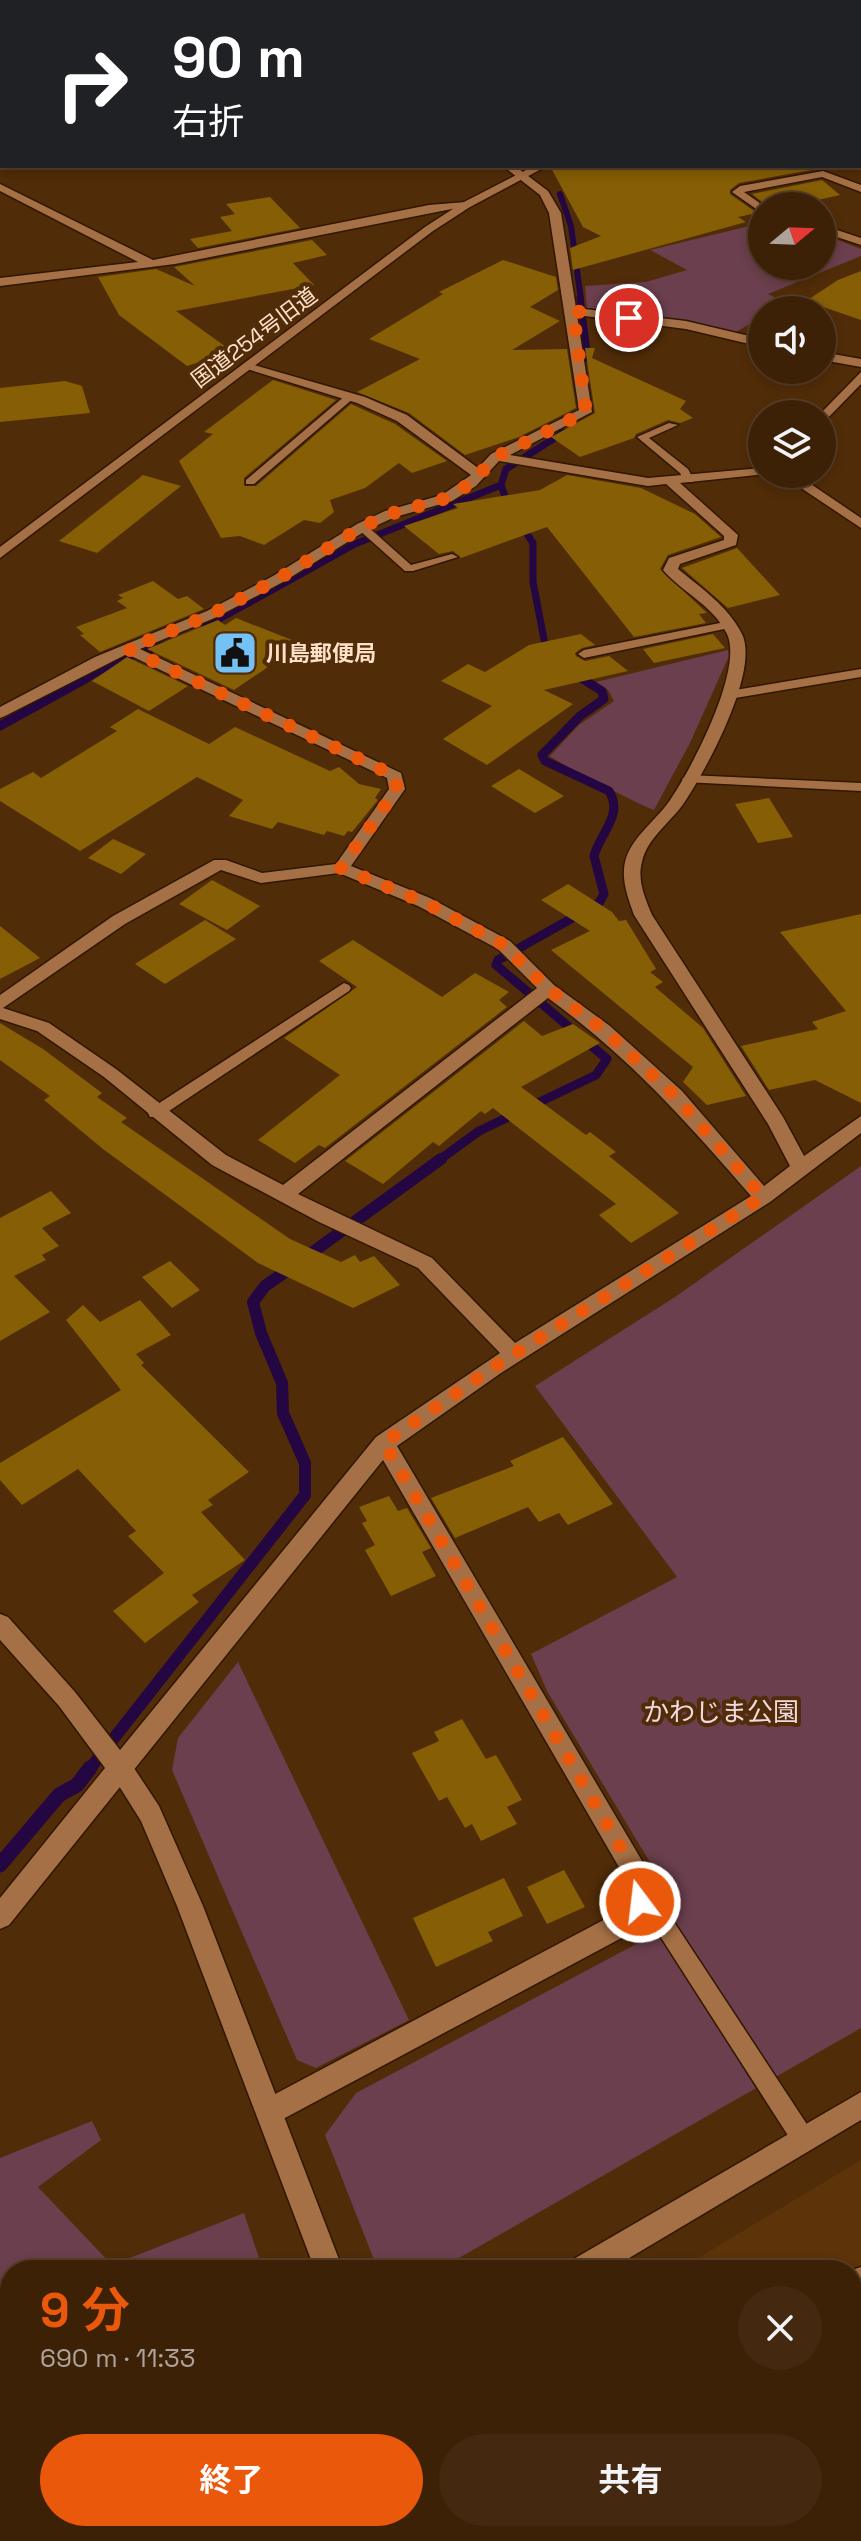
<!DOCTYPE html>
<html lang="ja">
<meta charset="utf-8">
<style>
:root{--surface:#3d2106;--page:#442910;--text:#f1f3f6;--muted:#ada39b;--line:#563e28;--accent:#ea580c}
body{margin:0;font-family:"Space Grotesk","Noto Sans JP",sans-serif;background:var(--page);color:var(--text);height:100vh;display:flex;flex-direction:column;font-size:30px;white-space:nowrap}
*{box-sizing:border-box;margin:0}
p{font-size:26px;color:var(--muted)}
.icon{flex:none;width:44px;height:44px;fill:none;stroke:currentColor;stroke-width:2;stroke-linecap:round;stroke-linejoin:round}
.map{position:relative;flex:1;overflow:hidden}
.drawer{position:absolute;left:0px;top:2260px;width:862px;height:282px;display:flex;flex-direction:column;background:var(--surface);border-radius:32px 32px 0 0;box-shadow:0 4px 12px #0003,0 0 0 2px var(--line)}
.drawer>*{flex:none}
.guide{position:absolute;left:0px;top:0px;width:862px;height:168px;box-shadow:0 4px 12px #0003,0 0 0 2px var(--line);background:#202124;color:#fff;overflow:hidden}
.needle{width:52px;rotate:71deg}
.controls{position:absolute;left:748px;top:192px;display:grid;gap:16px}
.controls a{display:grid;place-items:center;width:88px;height:88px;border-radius:50%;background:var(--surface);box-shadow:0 4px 12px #0003,0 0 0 2px var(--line);font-size:40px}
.pin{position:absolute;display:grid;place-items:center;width:68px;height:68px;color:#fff;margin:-34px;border:4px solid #fff;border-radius:50%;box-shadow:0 2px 8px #0007}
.me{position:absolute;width:88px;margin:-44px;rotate:345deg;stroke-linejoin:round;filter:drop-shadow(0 0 6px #0008)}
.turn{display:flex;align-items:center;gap:28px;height:168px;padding:0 40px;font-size:36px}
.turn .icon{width:104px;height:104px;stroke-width:2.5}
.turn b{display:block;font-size:56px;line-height:68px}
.round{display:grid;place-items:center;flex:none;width:84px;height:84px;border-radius:42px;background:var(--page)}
.headline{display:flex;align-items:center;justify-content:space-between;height:136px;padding:0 40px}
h1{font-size:48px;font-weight:700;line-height:60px;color:var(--accent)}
.button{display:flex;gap:16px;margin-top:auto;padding:16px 40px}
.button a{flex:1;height:92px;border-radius:48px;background:var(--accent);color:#fff;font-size:32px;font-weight:700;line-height:92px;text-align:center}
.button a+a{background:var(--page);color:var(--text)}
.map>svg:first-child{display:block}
.built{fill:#5d3309}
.green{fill:#6b3f4d}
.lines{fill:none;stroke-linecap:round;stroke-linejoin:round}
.stream-far4{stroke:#230642;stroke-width:6}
.stream-far3{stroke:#230642;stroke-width:7}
.stream-far2{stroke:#230642;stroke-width:9}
.stream-far1{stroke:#230642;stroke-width:12}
.stream{stroke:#230642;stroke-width:15}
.building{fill:#855e05}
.service-casing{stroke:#301701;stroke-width:3}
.minor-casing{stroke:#301701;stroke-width:3}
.tertiary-casing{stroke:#301701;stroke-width:3}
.service{fill:#a57045;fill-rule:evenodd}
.minor{fill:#a57045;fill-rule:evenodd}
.tertiary{fill:#a57045;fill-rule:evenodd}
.route{stroke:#ea580c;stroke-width:14;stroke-dasharray:0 25.2}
.labels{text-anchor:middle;stroke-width:8;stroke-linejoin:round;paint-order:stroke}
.far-street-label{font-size:22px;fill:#ffe1ca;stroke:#512c08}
.far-poi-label{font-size:22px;font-weight:bold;fill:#ffe1ca;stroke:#512c08;text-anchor:start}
.park-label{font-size:26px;fill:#f0d9df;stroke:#512c08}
</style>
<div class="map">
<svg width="861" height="2541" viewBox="0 0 861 2541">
<rect width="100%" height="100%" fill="#512c08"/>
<path class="built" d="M861,2160v381h-702l20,-9h673v-262h-174z"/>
<g class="green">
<path d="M762,223v43h60v-32l39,15v7l-93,38 18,9 -12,7h-12v7l-26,15 -48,-11 -101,-12 -2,-23 61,-4 41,-12 -37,-20z"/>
<path d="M728,650l1,6 -39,87 -36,67c-12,-4 -98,-48 -104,-54l29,-31 35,-24 -6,-11 -12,-8z"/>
<path d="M861,1166v862l-423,242h-60l-53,-135 31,-42 286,-152 21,-57 -116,-193 -16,-37 146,-77 -142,-191 140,-89z"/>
<path d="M238,1662l171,358 -93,48 -19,-8 -125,-290 6,-32z"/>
<path d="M92,2121l9,19 -63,47 74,78 132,-52 19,57h-253v215l-10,4v-331z"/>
</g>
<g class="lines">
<g class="stream-far4">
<path d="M843,2l3,-2"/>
<path d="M560,194l11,32 10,74"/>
</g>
<g class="stream-far3">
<path d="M580,298l8,61"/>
<path d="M501,485l8,23"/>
<path d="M519,522l14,21v39l14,73"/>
<path d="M205,627l150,-83 146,-59 5,-16 58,-37"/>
<path d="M575,674l9,6"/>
<path d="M84,680l32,-18 48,-17"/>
</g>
<g class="stream-far2">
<path d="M0,726l87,-48"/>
<path d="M438,1161l41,-30 117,-56 11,-16 -111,-94 2,-5 101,-57 5,-9 -10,-38c6,-23 30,-41 15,-65l-64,-30 -3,-6 38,-39 24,-17 -2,-8 -21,-13"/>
</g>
<g class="stream-far1">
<path d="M306,1257l135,-98"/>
<path d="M89,1770l216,-275v-32l-22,-50 -1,-30 -21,-50 -8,-31 12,-16 27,-19"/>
</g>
<path class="stream" d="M0,1865l59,-70 18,-10 13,-17"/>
</g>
<g class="building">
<path d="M550,166h256l5,4 -72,13 -9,7v4l27,19 -19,4 8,5 -173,48 -3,-22 31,-12 -18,-9z"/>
<path d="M822,180l18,15 -49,11h-24l-15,-12z"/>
<path d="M270,197l30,31 -102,20 -8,-9 42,-8 -12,-14 15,-3 -9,-10z"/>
<path d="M312,240l15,15 -34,8 21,22 -138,26 57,41 -46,14 -68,-51 -21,-38 58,-8 39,17 -21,-19z"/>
<path d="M503,260l53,17 2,13 -28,17 30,14 -48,29 55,-1 9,59 -57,29 -54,18 -56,-42 -52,-21 63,-33 -51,-20 74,-45 -4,-2z"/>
<path d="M861,271v49l-55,-19 32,-21z"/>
<path d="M585,348h10l-3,10 94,43 -6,8 13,9 -13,5 -12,-3 -32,14 -2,4 -54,19 -29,-20 44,-24z"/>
<path d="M273,380l63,20 -92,78v8h12l95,-82 44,20 52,37 -35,12 -13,-10 -34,25 -35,12 4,12 -14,11 -16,-3 -40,25 -24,-9 -19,2 -42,-77 34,-27 -9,-2z"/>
<path d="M65,381l17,5 8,27 -90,9v-34z"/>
<path d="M143,475l38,11 -84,67 -38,-12z"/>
<path d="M567,475l74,13 54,26 26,23 -53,18 -8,14 47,44 -8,1 7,9 -72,14 -87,-110 -86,31 -8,-7 -14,3 -35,-28 54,-18 -5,-4 87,-14z"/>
<path d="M737,548l43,47 -52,13 -46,-40z"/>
<path d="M153,581l25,18 9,-3 17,13 -104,43 -20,-17 4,-1 -8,-7 51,-19 -10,-7 6,-3 -5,-3z"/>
<path d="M236,618l66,26 -68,46 -87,-41 71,-29 7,5z"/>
<path d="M581,634l14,11 -13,3 -7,5 1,3 9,5 24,-5 19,15 -84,19 29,14 -86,61 -44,-26 49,-33 -51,-25 27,-17 17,8 44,-27z"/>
<path d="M713,634l12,14 -71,15 -11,-14z"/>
<path d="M127,657l61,29 -39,25 -57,-30z"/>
<path d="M138,709l71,35 26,-17 95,44 9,-4 20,17 22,5 -6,9 3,2 -26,32 -4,-1 -4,5 -17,-5 -3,4 -46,-13 -6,7 -43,-13 14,-16 -46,-23 -117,74 -80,-50v-12l33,-17 8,6 76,-47 -7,-4z"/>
<path d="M519,769l45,27 -29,17 -44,-27z"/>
<path d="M769,798l24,39 -35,6 -23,-39z"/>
<path d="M113,839l33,15 -25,20 -33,-16z"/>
<path d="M212,880l48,26 -33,24 -48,-26z"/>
<path d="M568,884l44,28 7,9 7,-1 30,49 -6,3 13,10 -8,5 48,41 43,68 -39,9 -24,-23 10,-15 -142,-117 39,-19 -49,-31z"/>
<path d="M861,914v189l-46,-23 -46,10 -28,-44 77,-17 -6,-7 34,-11 -66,-79z"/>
<path d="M205,920l31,19 -71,45 -30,-20z"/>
<path d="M0,926l40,32 -40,21z"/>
<path d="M353,940l89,57 33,-24 34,19 -10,8 8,7 -182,141 -6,-3 -24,18 -37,-23 82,-65 -56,-37 73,-51 -38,-26z"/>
<path d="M524,1021l18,15 31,-12 27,19 -79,44 65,48 4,-3 26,20 -7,4 70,57 -48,30 -32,-28 17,-11 -123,-96 -8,6 -4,-3 -42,35 -6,-4 -50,42 -38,-23z"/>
<path d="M0,1023l43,26 59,44 -5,4 30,21 -6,4 169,117 51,23 14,-7 5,7 14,-6 26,29 -47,23 -95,-45 -155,-114 -59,-49 6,-4 -50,-36z"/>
<path d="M51,1191l20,22 -29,15 17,18 -17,9 4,5 -32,16 36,36 -50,29v-123z"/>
<path d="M170,1261l30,29 -28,18 -30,-31z"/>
<path d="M140,1300l31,35 -35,19 8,9 -3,2 108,107 -41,28 5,5 -12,7 44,48 -53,35 7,7 -54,41 -32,-32 51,-38 -36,-37 8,-5 -58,-62 -56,36 -22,-25v-17l121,-73 -55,-70 17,-15 17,17z"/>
<path d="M563,1437l50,67 -45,21 -9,-12 -20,9 -11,-15 -73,31 -24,-40 83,-32 -4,-5z"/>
<path d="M389,1496l9,15 9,-3 24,40 -9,4 14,24 -45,20 -26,-46 10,-5 -13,-22 5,-2 -8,-14z"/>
<path d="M462,1719l24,40 10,-4 26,45 -15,7 10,17 -36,17 -9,-17 -7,4 -18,-31 -8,4 -27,-48 27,-12 -5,-9z"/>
<path d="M564,1870l21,37 -38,17 -20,-37z"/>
<path d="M504,1878l19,38 -35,16 5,9 -57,26 -23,-49z"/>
</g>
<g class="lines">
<g class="service-casing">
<g id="service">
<path d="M346,395l9,2 -101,87h-8v-4z"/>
<path d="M669,423l9,2 -29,13 39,31 6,11 -1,2h-8l-5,-9 -43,-36z"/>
<path d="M358,525h8l45,40 41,-11 6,3 -45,14h-8l-47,-42z"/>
<path d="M730,621l4,2v4l-150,31 -6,-4 6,-4z"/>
<path d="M861,669v8l-132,22 -6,-4 6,-4z"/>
<path d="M688,775l173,8v8l-177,-9 -2,-3z"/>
<path d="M344,983l5,2 2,3 -2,3 -189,126h-10l-2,-4 2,-4z"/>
<path d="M640,1892l7,3 27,27 138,210 3,8 -3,8 -8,3 -8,-3 -136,-212 -27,-27 -3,-7 3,-7z"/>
<path d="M861,2267v24l-9,3v-24z"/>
<path d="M625,2532h24l3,9h-24z"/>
</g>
</g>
<g class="minor-casing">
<g id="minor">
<path d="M272,0h10l2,2h-10z"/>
<rect x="860" y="107" width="1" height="7"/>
<path d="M503,166h12l33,25 13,22 15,95 110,13 76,18v8l-76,-18 -109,-14 15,97 -82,43 138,23 114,-10v6h5l-87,9 58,52 -2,10 -56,19 -2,5c23,19 50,37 64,65 18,37 -36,136 -58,169 -13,19 -37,35 -42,59 -5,18 3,36 10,53l131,202 21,39 57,-40v17l-91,69 -269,171 -104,73 251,425 5,31 -24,32 -359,192 -10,-4 -4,-10 4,-10 351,-186 16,-18v-17l-244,-421 -374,465 -9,4v-31l105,-130 -46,-62 -59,-66v-26l8,3 67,75 45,58 256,-313 124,-84 -82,-85 -99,-46 -107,-57 -108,-88 -67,-46 -37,-12v-24l113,-79 101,-56h12l36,13 74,-9 53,-75 -2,-11 -260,-124 -122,62 -5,2v-11l95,-50 112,-46 66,-35 84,-52 28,-13 57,-16 29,-20 -74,-54 -40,-18 -110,-34v-6l118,34 42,18 71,53 13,-14 88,-44 -30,-197 -9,-18zM499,461l149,25 18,-2 58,52v4l-55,18 -6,12c20,23 51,36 64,64 17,36 -37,138 -59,169 -14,19 -37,35 -43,59 -4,18 3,36 9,53l134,209 22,42 -26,20 -82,-95 -72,-65 -56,-41 -44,-44 -80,-43 -79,-32 54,-77 -4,-16 -261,-124 77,-32 66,-35 84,-52 28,-13 57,-16 24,-15zM221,870l40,13 78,-10 79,33 80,43 39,39 -254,197 -57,-30 -110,-86 -67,-46 -46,-15 122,-84zM548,998c81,59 138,123 203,198l-236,147 -83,-85 -134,-64z"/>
<path d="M823,171l38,14v7l-39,-15 -78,15 20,14 -2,7 -30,-21 8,-6z"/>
<path d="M0,184l153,76 276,-55 37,-3 6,3 -297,59 -175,22v-8l138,-16 -138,-71z"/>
<path d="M822,225l39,13v7l-39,-13z"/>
<path d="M822,352l39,7v8l-39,-7z"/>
<path d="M861,372v12l-39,40 -2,-10z"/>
<path d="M780,474h16l65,44v10z"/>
</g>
</g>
<g class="tertiary-casing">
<g id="tertiary">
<path d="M861,5v7h-1v-7z"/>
<path d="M534,166h13l-77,41 -37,24 -433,327v-11l425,-320 37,-24z"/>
<path d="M121,1759l9,3 29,44 44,100 140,364h-28l-138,-364 -36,-85 -32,-51 3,-8z"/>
<path d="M861,2092v28l-252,150h-41l4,-10z"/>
<path d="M54,2532h47l-3,9h-47z"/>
</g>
</g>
<use href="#service" class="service"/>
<use href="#minor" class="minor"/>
<use href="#tertiary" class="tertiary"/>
</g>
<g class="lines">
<path class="route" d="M629,318l-56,-7 13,101 -90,45 -25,26 -24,15 -57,16 -28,13 -84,52 -66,35 -84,35 267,127 2,13 -56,79 83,34 80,43 44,44 56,41 71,66 88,101 -269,170 -110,76 255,436 1,23"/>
</g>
<defs>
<g id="civic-square" transform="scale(2.3)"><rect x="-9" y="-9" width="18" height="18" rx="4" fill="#73c1f5" stroke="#512c08"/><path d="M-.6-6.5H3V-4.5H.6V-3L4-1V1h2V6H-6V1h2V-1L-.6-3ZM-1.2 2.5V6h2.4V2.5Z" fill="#111"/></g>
</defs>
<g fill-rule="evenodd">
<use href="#civic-square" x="235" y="653"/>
</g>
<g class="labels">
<g class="far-street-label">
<text transform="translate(254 337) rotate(-37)" y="8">国道254号旧道</text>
</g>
<g class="far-poi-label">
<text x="266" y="661">川島郵便局</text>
</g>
<g class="park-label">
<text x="721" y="1721">かわじま公園</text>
</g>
</g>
</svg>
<div class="controls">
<a><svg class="needle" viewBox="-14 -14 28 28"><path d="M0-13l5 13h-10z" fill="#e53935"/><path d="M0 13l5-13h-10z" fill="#ada39b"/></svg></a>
<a><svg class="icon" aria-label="sound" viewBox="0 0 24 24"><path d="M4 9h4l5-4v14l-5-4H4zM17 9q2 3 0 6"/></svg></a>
<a><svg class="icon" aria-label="layers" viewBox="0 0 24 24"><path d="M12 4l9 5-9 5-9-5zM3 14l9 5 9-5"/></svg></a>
</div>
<div class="pin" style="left:629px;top:318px;background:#d93025"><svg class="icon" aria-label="arrive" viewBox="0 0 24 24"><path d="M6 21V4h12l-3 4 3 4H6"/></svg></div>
<svg class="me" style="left:640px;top:1902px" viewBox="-20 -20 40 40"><circle r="17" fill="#ea580c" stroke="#fff" stroke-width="3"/><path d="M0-11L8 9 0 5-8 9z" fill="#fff"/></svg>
<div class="guide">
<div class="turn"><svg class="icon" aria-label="right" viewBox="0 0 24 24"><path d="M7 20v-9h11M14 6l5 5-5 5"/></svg><div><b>90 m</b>右折</div></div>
</div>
<section class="drawer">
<div class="headline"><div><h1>9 分</h1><p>690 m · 11:33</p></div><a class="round"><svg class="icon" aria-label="close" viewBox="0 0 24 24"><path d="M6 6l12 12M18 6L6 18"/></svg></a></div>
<div class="button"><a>終了</a><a>共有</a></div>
</section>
</div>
